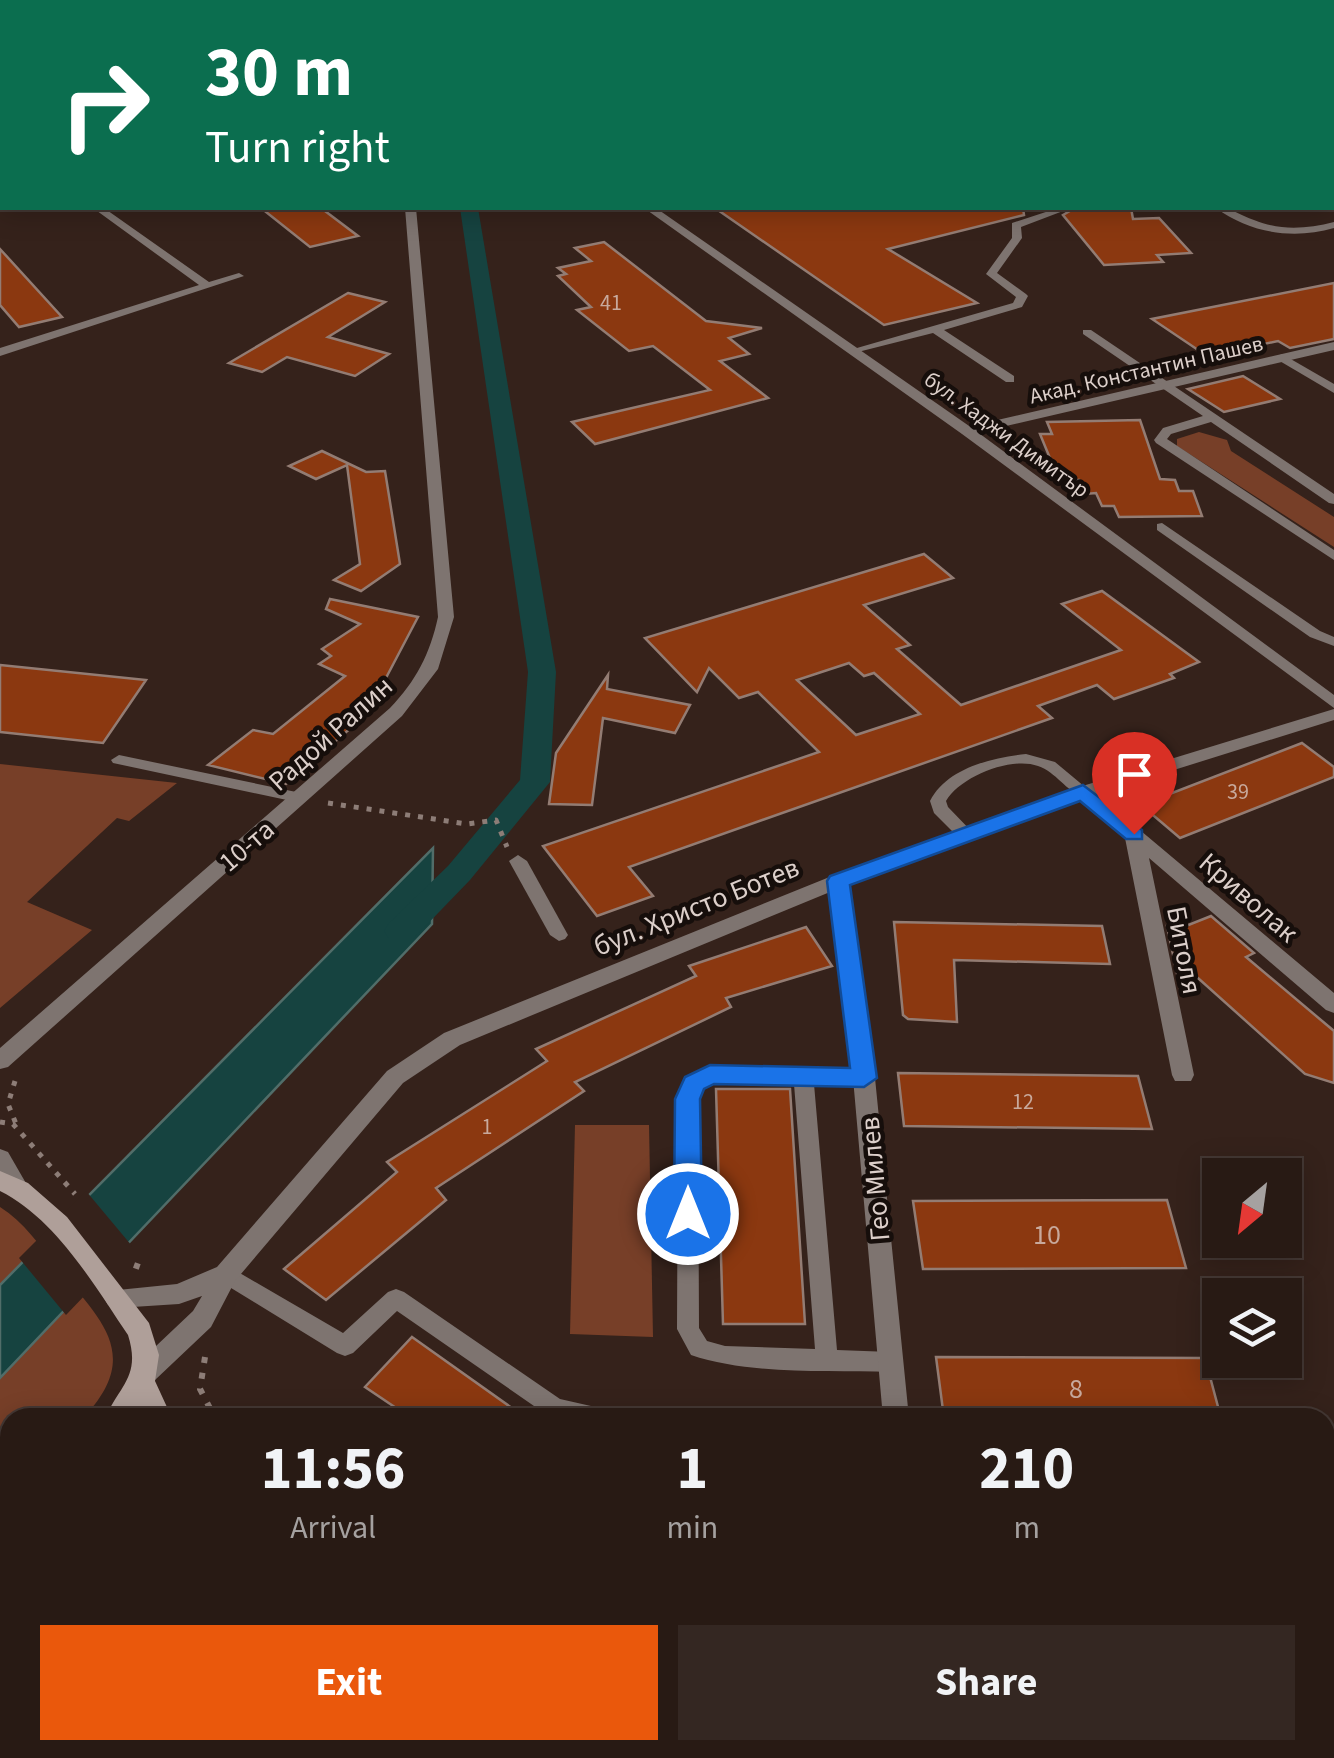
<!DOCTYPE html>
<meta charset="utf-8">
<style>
:root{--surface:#281a14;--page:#342722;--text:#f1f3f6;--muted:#a5a1a0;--line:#443834;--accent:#ea580c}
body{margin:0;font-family:"Source Sans 3",sans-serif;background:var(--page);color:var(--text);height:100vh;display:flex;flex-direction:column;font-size:38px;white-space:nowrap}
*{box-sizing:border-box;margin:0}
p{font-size:32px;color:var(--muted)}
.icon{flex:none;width:55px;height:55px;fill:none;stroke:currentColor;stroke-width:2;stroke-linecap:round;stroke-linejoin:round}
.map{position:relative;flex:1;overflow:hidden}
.sheet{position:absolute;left:0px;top:1408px;width:1335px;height:352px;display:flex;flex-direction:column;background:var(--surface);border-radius:30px 30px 0 0;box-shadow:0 5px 25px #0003,0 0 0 2px var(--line)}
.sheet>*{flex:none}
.top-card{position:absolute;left:0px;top:0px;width:1335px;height:210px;box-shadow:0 5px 25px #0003,0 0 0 2px var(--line);background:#0b6e4f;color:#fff;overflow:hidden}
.needle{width:65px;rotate:209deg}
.fabs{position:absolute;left:1202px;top:1158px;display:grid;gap:20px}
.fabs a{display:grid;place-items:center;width:100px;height:100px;border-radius:0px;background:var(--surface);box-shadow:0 5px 25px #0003,0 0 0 2px var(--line);font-size:50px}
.pin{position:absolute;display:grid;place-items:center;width:85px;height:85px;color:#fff;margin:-102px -42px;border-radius:50% 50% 50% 0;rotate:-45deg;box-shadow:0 0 10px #0007}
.pin .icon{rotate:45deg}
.me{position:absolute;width:110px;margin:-55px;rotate:0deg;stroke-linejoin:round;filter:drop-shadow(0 0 8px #0008)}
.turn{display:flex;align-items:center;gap:35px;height:210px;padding:0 40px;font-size:45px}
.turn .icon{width:130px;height:130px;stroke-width:2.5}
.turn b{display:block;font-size:70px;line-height:85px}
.eta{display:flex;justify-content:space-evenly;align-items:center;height:170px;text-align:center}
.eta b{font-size:60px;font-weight:700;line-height:70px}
.cta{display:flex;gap:20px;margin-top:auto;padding:20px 40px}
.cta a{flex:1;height:115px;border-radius:0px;background:var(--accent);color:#fff;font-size:40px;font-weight:700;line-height:115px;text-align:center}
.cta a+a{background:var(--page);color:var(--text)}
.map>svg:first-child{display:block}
.green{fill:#773f28}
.water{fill:#164340;stroke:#516d69;stroke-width:2.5}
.pier{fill:#35221b}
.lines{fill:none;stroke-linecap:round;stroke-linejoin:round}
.canal{fill:#164340;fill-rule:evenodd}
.river{fill:#164340;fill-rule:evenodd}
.building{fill:#8b3810;stroke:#937c73;stroke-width:2.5;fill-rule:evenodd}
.path-far1{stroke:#8d7d77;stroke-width:5;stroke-dasharray:5 8;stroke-linecap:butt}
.path{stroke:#8d7d77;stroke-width:6;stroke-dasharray:6 10;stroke-linecap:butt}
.service{fill:#7e7470;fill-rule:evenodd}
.pedestrian{fill:#7e7470;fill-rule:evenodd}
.minor{fill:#7e7470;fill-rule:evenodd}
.tertiary{fill:#7e7470;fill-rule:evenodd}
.secondary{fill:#af9f99;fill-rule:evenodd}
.route{fill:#1a73e8;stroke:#114b97;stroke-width:2.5}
.labels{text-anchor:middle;stroke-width:9;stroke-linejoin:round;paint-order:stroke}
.number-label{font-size:22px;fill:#c8a99c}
.far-street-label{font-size:22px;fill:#dccfca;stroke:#160e0b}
.street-label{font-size:28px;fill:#dccfca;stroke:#160e0b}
.near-number-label{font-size:28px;fill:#c8a99c}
</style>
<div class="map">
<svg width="1334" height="1758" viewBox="0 0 1334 1758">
<rect width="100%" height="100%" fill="#35221b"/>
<g class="green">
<path d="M1199,432l28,8 4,11 103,66v30l-157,-101v-7z"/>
<path d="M0,764l177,19 -48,38 -12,-3 -90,84 65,28 -92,78z"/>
<path d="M575,1125h74l4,212 -83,-3z"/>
<path d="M0,1207c24,15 40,39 58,61 44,53 84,87 26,149l-74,1v35l-10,1z"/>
</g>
<path class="water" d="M433,848l-1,76 -432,454v-93z"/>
<path class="pier" d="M86,1191l46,55 -66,69 -47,-57z"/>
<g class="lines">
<path class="canal" d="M460,208h18l78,464 -6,110 -80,98 -57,59h-24l-5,-8 5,-8 59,-57 72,-86 8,-108z"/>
<g class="river">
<path d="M1101,0h27l1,2h-26z"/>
<path d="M1332,112h2v18l-2,-1z"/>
</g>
</g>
<g class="building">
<path d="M261,208h60l37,28 -48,11z"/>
<path d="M715,208h308l1,7 -136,34 89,54 -93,22z"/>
<path d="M1075,208h56l2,11 26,-1 32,35 -34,2 6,7 -59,3 -41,-50z"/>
<path d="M604,242l102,79 56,7 -33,10 20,16 -29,7 48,37 -173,46 -23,-22 138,-32 -57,-44 -24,5 -52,-41 14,-3 -33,-31 8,-2 -8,-6 33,-7 -16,-13z"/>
<path d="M0,249l62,68 -43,10 -19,-22z"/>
<path d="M1334,283v56l-44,9 -12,-7 -71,15 -55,-37z"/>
<path d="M348,293l37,9 -57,35 61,17 -34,22 -68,-19 -25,15 -33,-9z"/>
<path d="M1243,376l37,23 -56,13 -36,-23z"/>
<path d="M1140,420l20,59 15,1 4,11h14l9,25 -83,1 -5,-11h-12l-6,-13 -11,1 -6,-14h-11l-5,-12h-9l-14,-34h12l-5,-12z"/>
<path d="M322,451l44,21 19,-1 15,93 -39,27 -27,-11 26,-16 -13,-99 -31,14 -27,-13z"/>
<path d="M924,554l29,24 -89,27 46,40 -13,4 64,56 160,-55 -59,-46 40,-13 97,71 -29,12 4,4 -60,21 -17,-14 -59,21 14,12 -423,149 24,29 -56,20 -54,-70 276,-94 -61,-60 -19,6 -30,-30 -12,24 -52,-54zM849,663l15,13 10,-3 46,41 -64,21 -59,-55z"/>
<path d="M330,599l88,18 -51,97 -81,70 -78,-19 45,-35 20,4 72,-58 -26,-12 12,-8 -9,-7 38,-25 -34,-15z"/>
<path d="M0,665l146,15 -43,63 -103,-11z"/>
<path d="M608,675l-1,14 83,16 -15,28 -72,-15 -11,87 -43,-1 7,-51z"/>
<path d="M1302,743l32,24v10l-154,61 -39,-33z"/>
<path d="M1211,916l43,37 -8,4 88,74v52l-29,-9 -107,-96h-20l-11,-52h19z"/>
<path d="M894,922l208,4 8,38 -156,-4 3,62 -49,-3 -5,-4z"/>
<path d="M806,927l26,39 -106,32 5,9 -156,75 9,9 -148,97 10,12 -120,100 -42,-31 113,-97 -10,-10 160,-101 -11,-12 160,-73 -7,-10z"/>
<path d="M898,1073l240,3 14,53 -248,-3z"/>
<path d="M716,1089h74l15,235h-82z"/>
<path d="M1167,1200l19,68 -263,1 -10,-68z"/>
<path d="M412,1337l114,81h-115l-46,-31z"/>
<path d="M936,1357l269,1 16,60h-277z"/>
</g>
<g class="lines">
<g class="path-far1">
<path d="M328,803l139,21 29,-4 11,27"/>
<path d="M15,1081l-7,23 10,25"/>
<path d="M0,1122l13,2 62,70"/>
</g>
<g class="path">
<path d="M134,1265l14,5"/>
<path d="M205,1357l-5,32 15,29"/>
</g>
<g class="service">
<rect x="0" y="133" width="2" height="6"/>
<path d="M93,208h11l105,74 30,-9 5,3 -244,80v-8l199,-63z"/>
<path d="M1058,208h13l-50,19 1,11 -25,35 29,21 2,2 -6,11 -78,23 70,46v6h-8l-73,-49 -83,21v-4l163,-47 3,-6 -30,-23 26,-36v-15z"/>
<path d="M1216,208c14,-1 24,7 38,12 27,11 52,9 80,2v6c-41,12 -84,5 -118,-20z"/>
<path d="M1083,330h8l243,164v10l-5,-1 -118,-81 -40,12 -4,5 167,111v10l-178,-117 -2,-3 9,-12 40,-12 -120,-82z"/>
<path d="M1282,354l52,30v9l-56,-33v-4z"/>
<path d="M1162,523l158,108 14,6v9l-24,-9 -153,-107v-6z"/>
<path d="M1026,754l29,8 36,30 -8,5c-17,-6 -27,-25 -45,-31 -27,-10 -78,11 -92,35l2,6 28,29 -9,5 -6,-1 -27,-27 -4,-12c17,-33 61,-43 96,-47z"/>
<path d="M119,755l182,38 8,5 -8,5 -188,-40 -2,-3z"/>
<path d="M518,855l9,6 41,74 -3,4 -6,2 -9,-6 -41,-74z"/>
<path d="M710,1068l161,5 3,5 -3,5 -7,2 -50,-1 23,266 54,2 8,3 3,7 -3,7 -8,3c-62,-2 -142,3 -200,-17l-14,-26 1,-230 9,-20zM713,1082l81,2 21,265 -90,-3 -18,-5 -8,-13 -1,-229 4,-10z"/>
<path d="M226,1265l117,68 45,-41 8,-3 8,3 156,107 53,12 3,7 -69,-3 -150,-104 -44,42 -8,3 -8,-3 -119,-73 -3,-6 3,-6z"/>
</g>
<path class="pedestrian" d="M82,1750h32l4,8h-32z"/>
<g class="minor">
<path d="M437,0h11l1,2h-10z"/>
<path d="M405,208h11l38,409 -16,52 -36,47 -394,351 -8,2v-21l390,-340c26,-27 40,-54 48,-91z"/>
<path d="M1334,342v8l-367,85 -7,-4 7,-4z"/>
<path d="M1334,709v11l-237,74 237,199v20l-8,-3 -177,-152 45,217 -3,6h-16l-3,-6 -47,-237 -45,-38 -231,84 26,194 34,340h-26l-30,-340 -23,-186 -370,153 -57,38 -168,198 -24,46 -56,53 -9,3 -9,-3 -4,-8 4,-8 56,-53 9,-15 -23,8 -62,4 -9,-3 -4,-7 4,-7 69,-7 40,-17 170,-196 57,-38 388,-157 244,-88z"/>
<path d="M0,1149l8,3 19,33 -4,7 -8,2 -8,-2 -7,-12z"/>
<path d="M893,1750h32l-3,8h-32z"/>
</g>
<g class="tertiary">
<path d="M354,0h10l1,2h-9z"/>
<rect x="0" y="69" width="2" height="6"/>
<path d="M644,208h12l316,220 362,267v13l-372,-274z"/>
</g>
<g class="secondary">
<path d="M1037,0h12l1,2h-11z"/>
<path d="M1177,0h11l1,2h-10z"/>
<path d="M1332,75l2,1v6h-2z"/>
<rect x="1332" y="150" width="2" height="7"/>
<path d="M0,1171l28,12 39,34 82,106 10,32 -4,26 17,37h-27l-4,-10 -7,10h-29c15,-33 36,-42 23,-83 -34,-50 -72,-116 -128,-144z"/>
<path d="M1,1480l9,4v28l-10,-4z"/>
<path d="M10,1558v28l-10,2v-28z"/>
<path d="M1325,1712l9,2v30l-9,-2z"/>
<path d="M1054,1750h70l4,8h-70z"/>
</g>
</g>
<path class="route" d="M1083,785l59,45v9h-16l-46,-38 -230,84 27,193 -13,9 -150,-3 -10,5 -4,10 2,115 -4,8h-20l-4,-8 1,-115 10,-22 25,-12 140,3 -23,-187 3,-5z"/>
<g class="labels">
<g class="number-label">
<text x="611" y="310">41</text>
<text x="1238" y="799">39</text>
<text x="1023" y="1109">12</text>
<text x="487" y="1134">1</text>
</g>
<g class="far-street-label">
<text transform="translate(1146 369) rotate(-13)" y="8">Акад. Константин Пашев</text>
<text transform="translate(1007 434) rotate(36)" y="8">бул. Хаджи Димитър</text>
</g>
<g class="street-label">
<text transform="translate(330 733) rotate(-42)" y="10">Радой Ралин</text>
<text transform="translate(246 845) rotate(-41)" y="10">10-та</text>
<text transform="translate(1249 897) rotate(41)" y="10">Криволак</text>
<text transform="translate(696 906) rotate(-22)" y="10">бул. Христо Ботев</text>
<text transform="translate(1185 950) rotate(79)" y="10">Битоля</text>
<text transform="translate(874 1179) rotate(-95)" y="10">Гео Милев</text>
</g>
<g class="near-number-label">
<text x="1047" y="1244">10</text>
<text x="1076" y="1398">8</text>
</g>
</g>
</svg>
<div class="fabs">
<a><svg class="needle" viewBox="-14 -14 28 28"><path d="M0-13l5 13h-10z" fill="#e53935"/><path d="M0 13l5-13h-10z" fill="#a5a1a0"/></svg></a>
<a><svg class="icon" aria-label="layers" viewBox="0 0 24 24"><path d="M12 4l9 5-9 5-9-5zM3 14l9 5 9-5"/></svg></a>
</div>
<div class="pin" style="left:1134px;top:834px;background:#d93025"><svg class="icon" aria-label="arrive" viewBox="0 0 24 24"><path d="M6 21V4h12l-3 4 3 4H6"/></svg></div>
<svg class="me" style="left:688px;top:1214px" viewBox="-20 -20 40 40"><circle r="17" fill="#1a73e8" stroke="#fff" stroke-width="3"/><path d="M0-11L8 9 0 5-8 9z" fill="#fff"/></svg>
<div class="top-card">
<div class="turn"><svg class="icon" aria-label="right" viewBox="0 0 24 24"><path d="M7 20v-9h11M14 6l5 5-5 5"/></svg><div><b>30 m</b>Turn right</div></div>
</div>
<section class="sheet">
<div class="eta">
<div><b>11:56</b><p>Arrival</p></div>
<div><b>1</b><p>min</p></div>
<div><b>210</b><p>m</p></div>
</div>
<div class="cta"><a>Exit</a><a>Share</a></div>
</section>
</div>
